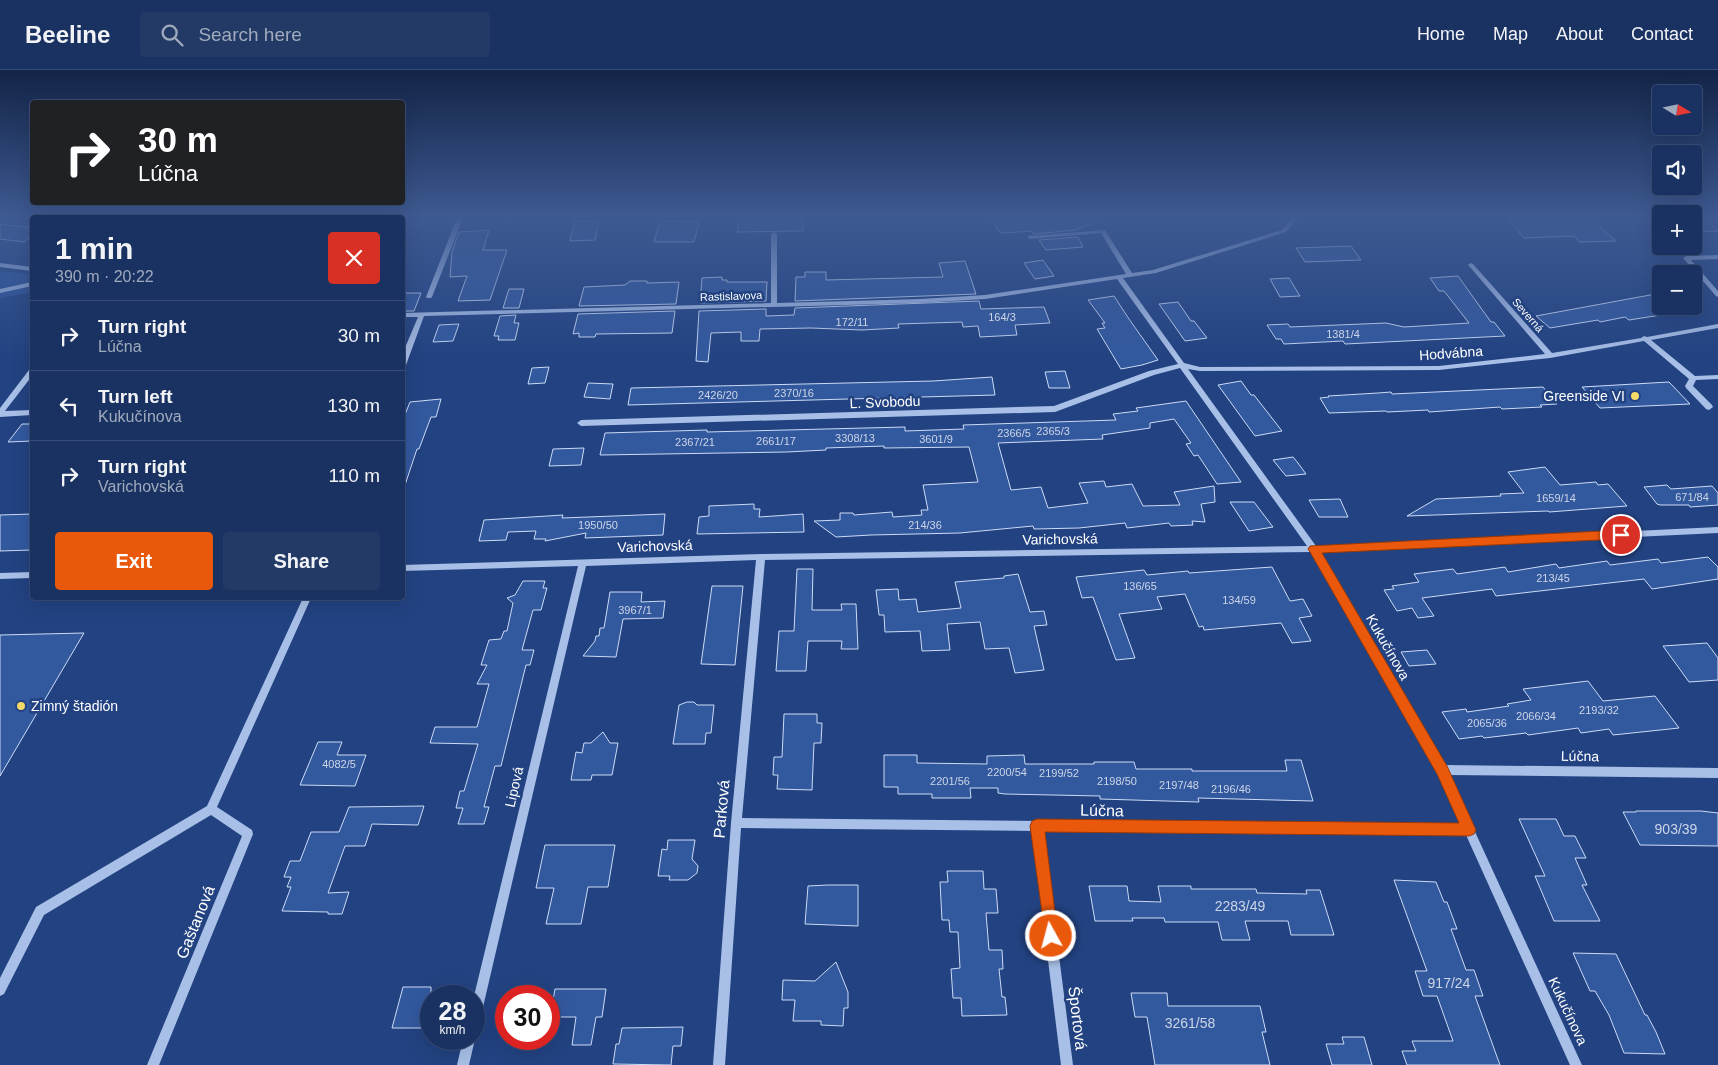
<!DOCTYPE html>
<meta charset="utf-8">
<style>
:root{--surface:#1a3261;--page:#233a67;--text:#f1f3f6;--muted:#9faabd;--line:#384d76;--accent:#ea580c}
body{margin:0;font-family:Helvetica,sans-serif;background:var(--page);color:var(--text);height:100vh;display:flex;flex-direction:column;font-size:19px;white-space:nowrap}
*{box-sizing:border-box;margin:0}
p{font-size:16px;color:var(--muted)}
.icon{flex:none;width:28px;height:28px;fill:none;stroke:currentColor;stroke-width:2;stroke-linecap:round;stroke-linejoin:round}
.map{position:relative;flex:1;overflow:hidden}
.drawer{position:absolute;left:30px;top:145px;width:375px;height:385px;display:flex;flex-direction:column;background:var(--surface);border-radius:5px;box-shadow:0 5px 20px #0002,0 0 0 1px var(--line)}
.drawer>*{flex:none}
.top-card{position:absolute;left:30px;top:30px;width:375px;height:105px;border-radius:5px;box-shadow:0 5px 20px #0002,0 0 0 1px var(--line);background:#202124;color:#fff;overflow:hidden}
.needle{width:32px;rotate:100deg}
.buttons{position:absolute;left:1652px;top:15px;display:grid;gap:10px}
.buttons a{display:grid;place-items:center;width:50px;height:50px;border-radius:5px;background:var(--surface);box-shadow:0 5px 20px #0002,0 0 0 1px var(--line);font-size:25px}
.speed{position:absolute;left:420px;top:915px;display:flex;gap:10px;font-size:25px;font-weight:700;text-align:center}
.speed>*{display:grid;place-content:center;width:65px;height:65px;border-radius:50%;background:var(--surface);box-shadow:0 5px 20px #0002,0 0 0 1px var(--line);line-height:1}
.speed small{font-size:12px;font-weight:400}
.speed .limit{border:8px solid #d22;background:#fff;color:#111}
.pin{position:absolute;display:grid;place-items:center;width:42px;height:42px;color:#fff;margin:-21px;border:2px solid #fff;border-radius:50%;box-shadow:0 1px 5px #0007}
.me{position:absolute;width:55px;margin:-28px;rotate:353deg;stroke-linejoin:round;filter:drop-shadow(0 0 4px #0008)}
.turn{display:flex;align-items:center;gap:18px;height:105px;padding:0 25px;font-size:22px}
.turn .icon{width:65px;height:65px;stroke-width:2.5}
.turn b{display:block;font-size:35px;line-height:42px}
.round{display:grid;place-items:center;flex:none;width:52px;height:52px;border-radius:5px;background:var(--page)}
.head{display:flex;align-items:center;justify-content:space-between;height:85px;padding:0 25px}
h1{font-size:30px;font-weight:800;line-height:38px}
.button{display:flex;gap:10px;margin-top:auto;padding:10px 25px}
.button a{flex:1;height:58px;border-radius:5px;background:var(--accent);color:#fff;font-size:20px;font-weight:800;line-height:58px;text-align:center}
.button a+a{background:var(--page);color:var(--text)}
ul{padding:0;list-style:none}
li{display:flex;align-items:center;gap:15px;height:70px;padding:0 25px;border-top:1px solid var(--line)}
li div{flex:1}
li b{display:block;font-size:19px}
li em{font-style:normal}
header{display:flex;align-items:center;gap:30px;box-sizing:border-box;height:70px;padding:0 25px;background:var(--surface);border-bottom:1px solid var(--line)}
header strong{font-size:24px}
nav{display:flex;gap:28px;margin-inline-start:auto;font-size:18px}
.search{width:350px;height:45px;background:var(--page);display:flex;align-items:center;gap:12px;box-sizing:border-box;padding:0 18px;border-radius:5px;color:var(--muted);font-size:19px}
.map>svg:first-child{display:block}
.green{fill:#2c5399}
.building{fill:#32589e;stroke:#ccdbf6}
.lines{fill:none;stroke-linecap:round;stroke-linejoin:round}
.minor{fill:#a8bfe7;fill-rule:evenodd}
.route{fill:#ea580c;stroke:#983908}
.poi-dot{fill:#f4d96a;stroke:#224281;stroke-width:2}
.labels{text-anchor:middle;stroke-width:5;stroke-linejoin:round;paint-order:stroke}
.far-street-label{font-size:11px;fill:#fff;stroke:#224281}
.number-label{font-size:11px;fill:#ccd5e7}
.street-label{font-size:14px;fill:#fff;stroke:#224281}
.poi-label{font-size:14px;fill:#fff;stroke:#224281;text-anchor:end}
.near-number-label{font-size:14px;fill:#ccd5e7}
.near-street-label{font-size:16px;fill:#fff;stroke:#224281}
</style>
<header>
<strong>Beeline</strong>
<div class="search"><svg class="icon" aria-label="search" viewBox="0 0 24 24"><circle cx="10" cy="10" r="6"/><path d="M15 15l6 6"/></svg>Search here</div>
<nav><a>Home</a><a>Map</a><a>About</a><a>Contact</a></nav>
</header>
<div class="map">
<svg width="1718" height="995" viewBox="0 0 1718 995">
<rect width="100%" height="100%" fill="#224281"/>
<path class="green" d="M0,201l32,3v18l-32,6z"/>
<g class="building">
<path d="M739,148h64v13l-66,1z"/>
<path d="M992,148h112l-28,12 -42,4 -2,-3 -28,2 -6,-2z"/>
<path d="M1507,148h82l27,23 -36,1 -6,-6 -50,2z"/>
<path d="M1694,148h11l13,13 -24,1z"/>
<path d="M575,151h24l-4,19 -25,1z"/>
<path d="M660,151l39,1 -5,20h-40z"/>
<path d="M0,154l32,4v7l-8,7 -24,-3z"/>
<path d="M489,160l-6,20h24l-17,50 -32,1 9,-25 -17,1 2,-25 7,-20z"/>
<path d="M1078,167l5,10 -37,3 -7,-10z"/>
<path d="M1351,176l10,14 -56,2 -9,-14z"/>
<path d="M1043,190l11,16 -19,3 -11,-16z"/>
<path d="M965,191l11,33 -181,7 1,-24h9v-5h21v8l117,-3 -4,-14z"/>
<path d="M1458,206l33,46h3l11,14 -160,8 -2,-3 -59,3 -3,-5h-5l-9,-14 21,-1 2,3 96,-4 18,4 65,-4 -25,-32h-5l-9,-13z"/>
<path d="M722,207v3h5v2h40l-1,19 -66,2 2,-25z"/>
<path d="M1289,208l11,18 -20,1 -10,-18z"/>
<path d="M630,211h17v2l32,-1 -3,22 -97,2 5,-19 41,-2z"/>
<path d="M509,219h15l-5,19h-16z"/>
<path d="M402,223h19l-7,18h-12z"/>
<path d="M1661,223v22l-32,5 -4,-3 -25,5 -2,-2 -48,8 -14,-12z"/>
<path d="M1114,226l15,23 29,41 -16,5 -21,4 -24,-40 8,-1 -3,-5h3l-17,-23z"/>
<path d="M979,231l2,8 63,-2 6,16 -35,2 2,10 -37,2 -2,-11 -15,1 -1,-5 -64,2 1,4 -37,2 -51,-2 -51,1 -1,12h-18v-9l-30,1 -3,29 -12,-1 3,-50 67,-2v7l28,-1 1,-7z"/>
<path d="M1178,232l13,19h3l13,17 -22,3 -26,-37z"/>
<path d="M675,241l-3,22 -76,1 -1,3h-16v-4l-6,1 5,-20z"/>
<path d="M516,245l-2,8h5l-4,17h-17l1,-4h-5l6,-20z"/>
<path d="M459,254l-6,17 -20,1 6,-17z"/>
<path d="M549,297l-4,16 -17,1 4,-16z"/>
<path d="M1065,301l5,17h-21l-4,-16z"/>
<path d="M992,307l3,18 -367,10 3,-17 302,-7z"/>
<path d="M1241,311l10,14h3l28,36 -27,5 -37,-51z"/>
<path d="M1669,312l21,22 -90,4 -18,-21z"/>
<path d="M588,313l25,1 -3,15 -26,-2z"/>
<path d="M1543,317l14,17 -17,1 2,2 -40,2 -2,-2 -71,5 -1,-2 -41,2 -1,-1 -57,2 -9,-15 9,-1 -1,-1 50,-3 13,-1 1,2z"/>
<path d="M441,329l-5,18h-5l-12,32h-2l-12,36h-3v-63l8,-20z"/>
<path d="M1186,331l55,81 -24,2 -19,-29 -4,1 -8,-12 5,-1 -17,-24 -24,4v5l-48,7 1,4 -105,4 13,47 30,-3 7,21 40,-5 -9,-20 25,-2 2,6 26,-3 11,22 37,-1 -6,-13 40,-6 1,16 -14,2 4,18 -13,-1 1,4 -22,1 -2,-3 -42,5 -2,-5 -46,5 -45,1 -1,-3 -73,7 -89,2 -35,2 -22,-16 26,-1v-7h13l1,2 38,-3 1,5 29,-2 -1,-5h7l-5,-25 55,-3 -9,-35 -85,1v-2l-58,2v2l-39,2 -187,3 5,-22 102,-3v2l198,-5v4l59,-2 -1,-4 153,-5 -3,-6 25,-3 -2,-3z"/>
<path d="M22,354h10v17l-24,1z"/>
<path d="M584,378l-3,17 -32,1 4,-17z"/>
<path d="M1293,387l5,6 8,11 -20,2 -13,-16z"/>
<path d="M1545,397l15,18 36,-3 2,3 10,-1 19,22 -78,6 -1,-1 -141,5 29,-17 65,-3 -1,-2 24,-1 -16,-21z"/>
<path d="M1667,415l4,4 41,-3 6,7v12l-28,2 -1,-2h-29l-3,-1 -13,-17z"/>
<path d="M1340,429l8,18h-29l-10,-17z"/>
<path d="M1230,432h24l19,25 -24,4z"/>
<path d="M754,434v5h6l-1,8 44,-3 1,18 -107,2 2,-17 10,-1v-10z"/>
<path d="M32,444v36l-32,1v-36z"/>
<path d="M665,444l-2,21 -78,3 1,-5 -41,8 1,-2h-12l2,-8 -28,1 -2,8 -27,1 5,-21 79,-5 -1,3z"/>
<path d="M1708,487l10,10v12l-66,10 -8,-10 -148,17 -4,-7 -70,9 12,18 -16,2 -6,-10 -15,3 -13,-21 10,-1 -2,-3 27,-4 -5,-8 39,-5 4,5 48,-7 3,5 48,-8 3,4 48,-7 3,4 48,-6 3,4z"/>
<path d="M1272,497l18,34 13,-2 9,17 -13,2 12,23 -19,2 -11,-20 -77,7 -1,-4 -4,1 -14,-33 -28,3 5,12 -43,5 16,44 -19,2 -23,-63 -11,1 -6,-21 68,-7 3,5 41,-4 1,2z"/>
<path d="M797,499h16l-1,41h30l-1,-6h15l2,45h-17l1,-8h-34l-2,30h-30l3,-40h15z"/>
<path d="M1018,504l12,38 14,-1 3,14 -13,1 10,44 -29,3 -6,-25 -24,1 -5,-27 -33,2 3,26 -28,1 -2,-20 -35,1 -1,-17h-5l-3,-25 22,-1 1,11 17,-1 2,13 43,-4 -6,-26 49,-4v-2z"/>
<path d="M523,511h22l-2,7h4l-6,22h-8l-11,40h12l-4,15h-4l-25,101h-6l-11,41h5l-5,17h-26l5,-16h-7l4,-17h4l14,-47 -48,-1 5,-16h42l12,-43h-12l10,-19h-6l8,-25 12,-1 3,-8h3l6,-28 -6,-5 8,-3z"/>
<path d="M712,516h31l-8,79 -34,-1z"/>
<path d="M610,522h32l-1,10 24,-1 -2,17 -40,1 -7,38 -33,-1 12,-15 1,-5h3l1,-8h4z"/>
<path d="M84,563l-84,143v-141z"/>
<path d="M1707,573l11,15v22l-29,2 -26,-36z"/>
<path d="M1427,580l9,14 -27,2 -8,-14z"/>
<path d="M1588,611l15,20 52,-5 24,32 -66,7 -4,-6 -28,4 -3,-5 -50,7 -2,-2 -42,5 -2,-2 -23,3 -17,-27 24,-3 1,3 42,-6 -2,-2 24,-4 -8,-11z"/>
<path d="M687,632h7l3,3h17l-3,28h-5l-1,11h-32l6,-39z"/>
<path d="M784,644h33v9h5l-1,20h-7l-2,47 -35,-1 1,-14h-5l1,-18h8z"/>
<path d="M603,662l7,11h8l-6,32h-20l-1,5h-20l5,-28 6,1 2,-10h7z"/>
<path d="M318,672h24l-5,13h29l-11,31 -55,-1z"/>
<path d="M884,685h33v8l70,1v-8l37,-1 1,9h69v-2h40l2,7h56v2h95l-2,-11h16l12,41 -115,-3 1,4 -99,-3v-3l-95,-2 -7,-1v-5h-28l1,10h-39v-4h-34v-7h-14z"/>
<path d="M424,736l-6,19 -46,-1 -7,22h-20l-17,47 21,-1 -7,22h-14v-2l-46,-1 9,-24h-4l4,-10h-7l6,-16h10l11,-29h28l10,-25z"/>
<path d="M1636,741h65l17,2v33l-78,-1 -17,-33h13z"/>
<path d="M1519,749h37l8,17h11l11,22h-11l12,27h-5l18,36h-46l-19,-45h10z"/>
<path d="M668,770h27l-3,19 6,7 -1,7 -9,7h-19l1,-4h-12l4,-27 5,1z"/>
<path d="M545,775h70l-7,42h-20l-7,37h-35l8,-36h-18z"/>
<path d="M947,801h36l1,18h12l2,24h-12l3,37h13l1,19h-4l3,28h3l2,18 -45,1 -1,-18h-8l-2,-29 9,-1 -2,-36h-8l-1,-12h-7l-2,-38h8z"/>
<path d="M1394,810l42,2 8,20h3l10,27h-6l15,41h8l9,26h-8l25,69h-93l-5,-14h14l-4,-10h41l-16,-45h-14l-8,-25h12z"/>
<path d="M828,815h30v41l-53,-2 3,-38z"/>
<path d="M1089,816h38l2,15 32,1 -3,-16h33v3h65l1,4 50,1 -1,-4h14l14,45h-43l-3,-14h-43l5,19h-28l-4,-18h-53l-1,-4h-32l1,3h-38z"/>
<path d="M1573,883l43,1 29,61h2l9,17 9,22 -41,-1 -15,-38 -14,-24h-5z"/>
<path d="M836,892l12,30v16h-4l-1,18 -22,-1v-4h-28l2,-21h-13l1,-20 32,1z"/>
<path d="M403,917h28v41h-39z"/>
<path d="M555,919h51l-4,28h-6l-5,28h-19l4,-28h-26z"/>
<path d="M1131,923h36l1,13h92l6,26h-4l8,33h-115l-8,-48h-12z"/>
<path d="M683,957l-2,19h-8l-2,19 -58,-1 3,-20h3l3,-16z"/>
<path d="M1342,967h22l8,28h-40l-6,-21h18z"/>
</g>
<g class="lines">
<g class="minor">
<path d="M457,148h6l-31,79 -1,1h-4l-1,-1z"/>
<path d="M1292,148h6l-12,14 -130,41 -33,5 61,85 16,4 239,-1 106,-12 -76,-88 -1,-1 3,-2 2,1 79,89 89,-15 3,-2 3,1 71,-13v4l-67,12 44,36 23,-1v4l-22,1 -3,6 19,19 1,2 -4,3 -3,-1 -20,-21 -1,-2 4,-7 -45,-38 -94,17 -111,12 -239,1 -12,-2 128,177 402,-19v6l-398,19 125,213 273,3v10l-269,-3 133,290h-12l-104,-230 -423,-4 30,234h-12l-29,-234 -291,-3 -16,237h-12l18,-242 25,-263 -170,6 -106,454 -2,4 -4,2v-30l104,-430 -176,5v-6l359,-11 546,-8 -127,-178 -26,7 -99,37 -474,14 -4,-3 4,-3 473,-14 95,-35 29,-7 -61,-85 -132,20 -65,4 -496,13 -18,49 -4,2v-12l16,-38h-16v-4l369,-10v-69l3,-2 3,2v69l143,-4 65,-4 141,-21 -25,-41 -71,6 -2,-1v-2l77,-6 27,43 21,-3 129,-40zM1312,482l126,221 24,52 -720,-7 23,-258z"/>
<path d="M1718,185v4l-27,1 27,31v6l-2,-1 -33,-38 3,-2z"/>
<path d="M0,193l32,4v4l-32,-4z"/>
<path d="M32,212v4l-32,7v-4z"/>
<path d="M29,300h3v6l-27,35 27,-1v5l-32,2v-9z"/>
<path d="M32,502v6l-32,1v-6z"/>
<path d="M303,528h8l-94,209 35,23 1,4 -94,231h-12l95,-229 -31,-21 -167,100 -40,79 -4,2v-18l36,-71 171,-101z"/>
<path d="M474,966l1,3 -6,26h-12l6,-26h11z"/>
</g>
</g>
<linearGradient id="sky" x2="0" y2="1"><stop stop-color="#132447"/><stop offset="0.51" stop-color="#3e5a92"/><stop offset="1" stop-color="#3e5a92" stop-opacity="0"/></linearGradient>
<rect width="1718" height="288" fill="url(#sky)"/>
<path class="route" d="M1621,460l5,5 -5,4 -299,14 125,213 29,64 -2,4 -5,2 -424,-4 13,104 -2,5 -5,3 -5,-3 -16,-115 2,-5 5,-2 422,4 -22,-49 -127,-222 -2,-3 2,-3z"/>
<g class="poi-dot">
<circle cx="1635" cy="326" r="5"/>
<circle cx="21" cy="636" r="5"/>
</g>
<g class="labels">
<g class="far-street-label">
<text transform="translate(731 226) rotate(-2)" y="4">Rastislavova</text>
<text transform="translate(1528 245) rotate(49)" y="4">Severná</text>
</g>
<g class="number-label">
<text x="1002" y="251">164/3</text>
<text x="852" y="256">172/11</text>
<text x="1343" y="268">1381/4</text>
<text x="794" y="327">2370/16</text>
<text x="718" y="329">2426/20</text>
<text x="1053" y="365">2365/3</text>
<text x="1014" y="367">2366/5</text>
<text x="855" y="372">3308/13</text>
<text x="936" y="373">3601/9</text>
<text x="776" y="375">2661/17</text>
<text x="695" y="376">2367/21</text>
<text x="1692" y="431">671/84</text>
<text x="1556" y="432">1659/14</text>
<text x="598" y="459">1950/50</text>
<text x="925" y="459">214/36</text>
<text x="1553" y="512">213/45</text>
<text x="1140" y="520">136/65</text>
<text x="1239" y="534">134/59</text>
<text x="635" y="544">3967/1</text>
<text x="1599" y="644">2193/32</text>
<text x="1536" y="650">2066/34</text>
<text x="1487" y="657">2065/36</text>
<text x="339" y="698">4082/5</text>
<text x="1007" y="706">2200/54</text>
<text x="1059" y="707">2199/52</text>
<text x="950" y="715">2201/56</text>
<text x="1117" y="715">2198/50</text>
<text x="1179" y="719">2197/48</text>
<text x="1231" y="723">2196/46</text>
</g>
<g class="street-label">
<text transform="translate(1451 283) rotate(-4)" y="5">Hodvábna</text>
<text transform="translate(885 332) rotate(-2)" y="5">L. Svobodu</text>
<text transform="translate(1060 469) rotate(-1)" y="5">Varichovská</text>
<text transform="translate(655 476) rotate(-2)" y="5">Varichovská</text>
<text transform="translate(1388 577) rotate(60)" y="5">Kukučínova</text>
<text transform="translate(1580 686) rotate(1)" y="5">Lúčna</text>
<text transform="translate(514 717) rotate(-77)" y="5">Lipová</text>
<text transform="translate(1568 941) rotate(65)" y="5">Kukučínova</text>
</g>
<g class="poi-label">
<text x="1625" y="331">Greenside VI</text>
<text x="31" y="641" text-anchor="start">Zimný štadión</text>
</g>
<g class="near-number-label">
<text x="1676" y="764">903/39</text>
<text x="1240" y="841">2283/49</text>
<text x="1449" y="918">917/24</text>
<text x="1190" y="958">3261/58</text>
</g>
<g class="near-street-label">
<text transform="translate(721 739) rotate(-85)" y="6">Parková</text>
<text transform="translate(1102 740) rotate(1)" y="6">Lúčna</text>
<text transform="translate(195 852) rotate(-68)" y="6">Gaštanová</text>
<text transform="translate(1078 948) rotate(83)" y="6">Športová</text>
</g>
</g>
</svg>
<div class="buttons">
<a><svg class="needle" viewBox="-14 -14 28 28"><path d="M0-13l5 13h-10z" fill="#e53935"/><path d="M0 13l5-13h-10z" fill="#9faabd"/></svg></a>
<a><svg class="icon" aria-label="sound" viewBox="0 0 24 24"><path d="M4 9h4l5-4v14l-5-4H4zM17 9q2 3 0 6"/></svg></a>
<a>+</a>
<a>−</a>
</div>
<div class="speed"><div>28<small>km/h</small></div><div class="limit">30</div></div>
<div class="pin" style="left:1621px;top:465px;background:#d93025"><svg class="icon" aria-label="arrive" viewBox="0 0 24 24"><path d="M6 21V4h12l-3 4 3 4H6"/></svg></div>
<svg class="me" style="left:1051px;top:866px" viewBox="-20 -20 40 40"><circle r="17" fill="#ea580c" stroke="#fff" stroke-width="3"/><path d="M0-11L8 9 0 5-8 9z" fill="#fff"/></svg>
<div class="top-card">
<div class="turn"><svg class="icon" aria-label="right" viewBox="0 0 24 24"><path d="M7 20v-9h11M14 6l5 5-5 5"/></svg><div><b>30 m</b>Lúčna</div></div>
</div>
<section class="drawer">
<div class="head"><div><h1>1 min</h1><p>390 m · 20:22</p></div><a class="round" style="background:#d93025;color:#fff"><svg class="icon" aria-label="close" viewBox="0 0 24 24"><path d="M6 6l12 12M18 6L6 18"/></svg></a></div>
<ul>
<li><svg class="icon" aria-label="right" viewBox="0 0 24 24"><path d="M7 20v-9h11M14 6l5 5-5 5"/></svg><div><b>Turn right</b><p>Lúčna</p></div><em>30 m</em></li>
<li><svg class="icon" aria-label="left" viewBox="0 0 24 24"><path d="M17 20v-9H6M10 6l-5 5 5 5"/></svg><div><b>Turn left</b><p>Kukučínova</p></div><em>130 m</em></li>
<li><svg class="icon" aria-label="right" viewBox="0 0 24 24"><path d="M7 20v-9h11M14 6l5 5-5 5"/></svg><div><b>Turn right</b><p>Varichovská</p></div><em>110 m</em></li>
</ul>
<div class="button"><a>Exit</a><a>Share</a></div>
</section>
</div>
